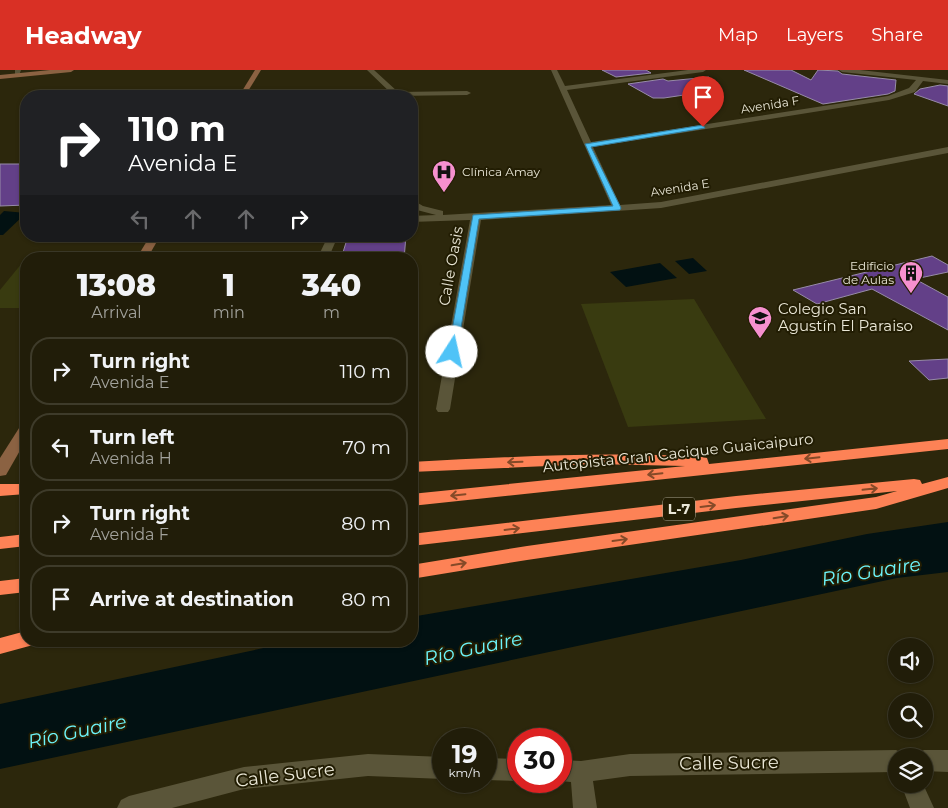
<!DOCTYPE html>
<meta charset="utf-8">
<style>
:root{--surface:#211d09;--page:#2d2a17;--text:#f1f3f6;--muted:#a2a29c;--line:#3e3b2a;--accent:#d93025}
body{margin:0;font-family:Montserrat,sans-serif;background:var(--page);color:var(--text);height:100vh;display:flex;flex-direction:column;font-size:19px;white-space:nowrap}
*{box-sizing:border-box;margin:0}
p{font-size:16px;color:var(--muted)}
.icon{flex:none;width:28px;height:28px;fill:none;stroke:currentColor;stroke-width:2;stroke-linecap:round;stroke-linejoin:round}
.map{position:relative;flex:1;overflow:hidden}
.sheet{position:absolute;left:20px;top:182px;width:398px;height:395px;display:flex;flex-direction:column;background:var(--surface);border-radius:20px;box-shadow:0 1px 4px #0004,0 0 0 1px var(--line)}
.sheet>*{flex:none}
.banner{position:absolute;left:20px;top:20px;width:398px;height:152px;border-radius:20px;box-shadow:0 1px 4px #0004,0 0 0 1px var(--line);background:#202124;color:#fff;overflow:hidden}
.tools{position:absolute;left:888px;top:568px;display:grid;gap:10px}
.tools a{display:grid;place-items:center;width:45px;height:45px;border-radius:50%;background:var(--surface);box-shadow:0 1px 4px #0004,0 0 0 1px var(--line);font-size:25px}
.speed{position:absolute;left:432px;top:658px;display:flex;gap:10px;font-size:25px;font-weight:700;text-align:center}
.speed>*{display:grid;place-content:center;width:65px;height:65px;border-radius:50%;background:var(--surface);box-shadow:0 1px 4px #0004,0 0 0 1px var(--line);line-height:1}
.speed small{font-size:12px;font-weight:400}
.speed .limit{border:8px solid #d22;background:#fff;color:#111}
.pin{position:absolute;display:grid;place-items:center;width:42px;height:42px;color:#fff;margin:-51px -21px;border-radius:50% 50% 50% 0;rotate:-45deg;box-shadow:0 0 5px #0007}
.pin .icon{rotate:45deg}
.me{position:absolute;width:55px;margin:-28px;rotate:10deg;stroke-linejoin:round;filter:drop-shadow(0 0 4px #0008)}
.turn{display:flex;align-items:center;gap:18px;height:105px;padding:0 25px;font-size:22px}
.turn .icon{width:65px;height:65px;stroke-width:2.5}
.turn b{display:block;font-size:35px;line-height:42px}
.lanes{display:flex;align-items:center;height:48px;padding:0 25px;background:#0003;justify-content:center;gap:25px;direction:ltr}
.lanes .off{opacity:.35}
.eta{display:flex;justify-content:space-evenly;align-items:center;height:85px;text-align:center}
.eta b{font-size:30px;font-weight:800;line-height:35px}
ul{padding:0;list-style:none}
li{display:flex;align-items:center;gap:15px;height:68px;margin:0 10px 8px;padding:0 15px;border:2px solid var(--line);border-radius:20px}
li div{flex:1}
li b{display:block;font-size:19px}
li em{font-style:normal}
header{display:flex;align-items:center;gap:30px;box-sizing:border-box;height:70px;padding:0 25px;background:var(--accent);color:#fff}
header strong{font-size:24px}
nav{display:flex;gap:28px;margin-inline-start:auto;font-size:18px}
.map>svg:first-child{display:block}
.green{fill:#393b10}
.water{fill:#021112}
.building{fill:#634088;stroke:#978ba8}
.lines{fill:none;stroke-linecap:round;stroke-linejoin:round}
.street{fill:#5a5539;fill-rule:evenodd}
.secondary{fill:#8b6242;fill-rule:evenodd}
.highway{fill:#fd8256;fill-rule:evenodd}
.oneway{stroke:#854a28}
.route{fill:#4fc3f7;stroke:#337fa1}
.labels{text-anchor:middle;stroke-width:4;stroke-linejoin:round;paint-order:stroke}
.far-street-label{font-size:12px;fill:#eae7d7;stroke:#221d03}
.far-poi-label{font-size:12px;fill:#eae7d7;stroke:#221d03;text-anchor:start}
.shield{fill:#221d03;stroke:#aeaa97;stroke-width:1}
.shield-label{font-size:14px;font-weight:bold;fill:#eae7d7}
.street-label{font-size:15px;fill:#eae7d7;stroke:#221d03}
.poi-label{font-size:15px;fill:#eae7d7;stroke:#221d03;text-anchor:start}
.near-street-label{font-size:18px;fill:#eae7d7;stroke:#221d03}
.near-water-label{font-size:19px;font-style:italic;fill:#6df5fb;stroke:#221d03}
</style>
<header>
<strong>Headway</strong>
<nav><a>Map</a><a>Layers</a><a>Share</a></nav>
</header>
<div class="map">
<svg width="948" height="738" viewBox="0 0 948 738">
<rect width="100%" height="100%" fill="#2c270c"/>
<g class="green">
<path d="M22,193h4v45h-26v-18z"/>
<path d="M694,229l72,120 -138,8 -47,-123z"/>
</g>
<g class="water">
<path d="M4,141l22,2 -23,22h-3v-20z"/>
<path d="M693,188l14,13 -18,3 -14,-13z"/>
<path d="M660,193l17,15 -51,9 -16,-15z"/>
<path d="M948,452v50l-51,6 -897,191v-65l297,-63h114v-24l330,-57 126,-26z"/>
</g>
<g class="building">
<path d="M602,0h44l5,3 -35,4z"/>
<path d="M744,0h47l20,10 7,-10 20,1 4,3 54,6 -1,11 -7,3 -65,10z"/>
<path d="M709,7l2,14 -47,7h-11l-25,-14 35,-5 5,2z"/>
<path d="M940,15l8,1v20l-34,-12 6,-5z"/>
<path d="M0,94h26v41l-26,1z"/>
<path d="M348,166h58l-2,23h-63z"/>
<path d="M932,186l16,9v7l-33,7 33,18v33l-76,-41 -55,15 -24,-14z"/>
<path d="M948,289v19l-19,2 -20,-19z"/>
</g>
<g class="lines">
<g class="street">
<path d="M15,0h6l-2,6h-4z"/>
<path d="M367,0h7l24,22 69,-1 4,2 -4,2 -73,1z"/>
<path d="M551,0h6l8,16 123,-16h18l-3,2 -136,18 24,52 297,-46 21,-8 7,-8 -74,-8 -3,-2h21l88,10v4l-25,-3 -8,11 -26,8 -296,47 27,58 41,-3 287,-55v6l-287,55 -180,12 -31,189 -2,3h-10l-2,-3 34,-189 -59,2v-6l25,-1 -19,-5 -6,-3v-8l12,7 20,5v4l168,-10z"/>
<path d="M411,40l7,5 -3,23 -4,2z"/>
<path d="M328,166h10l-10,23h-11z"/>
<path d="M896,680l8,4 1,2h-9v16l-266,4 -37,5 4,27h-24l-2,-26 -11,-1h1v-21l20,1 49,-7z"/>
<path d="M924,680h24v22l-24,-1v-15h-9l1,-2z"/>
<path d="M368,684l76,3v22l-76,-3 -124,13 -72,19h-55l4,-8 8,-4 115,-29z"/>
<path d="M486,688l33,1v22l-33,-1z"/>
<path d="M901,714h22l11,24h-24z"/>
</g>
<g class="secondary">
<path d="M50,0h24l-3,2 -71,7v-4z"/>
<path d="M255,0h6l-16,26h-6z"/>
<path d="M150,166h10l-13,23h-11z"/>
<path d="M26,353v17l-20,35 -6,1v-18l21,-33z"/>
</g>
<g class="highway">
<path d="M948,369v10l-537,57v-12l274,-28 -92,-2 -182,8v-10c97,-5 194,-11 291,-5l5,1 2,6z"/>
<path d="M948,407v11l-72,21 -349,51 -116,19v-14l116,-19 349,-49 21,-6 -161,17 -325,38v-12l325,-38 178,-17 6,1 2,4z"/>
<path d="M0,414h26v10l-26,2z"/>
<path d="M26,464v12l-26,3v-12z"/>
<path d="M26,508v14l-26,3v-14z"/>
<path d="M26,561v10h9l-2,4 -33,9v-16z"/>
</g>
</g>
<defs><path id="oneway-shaft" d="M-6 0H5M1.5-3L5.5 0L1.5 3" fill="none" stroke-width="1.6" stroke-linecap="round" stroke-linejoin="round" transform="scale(1.25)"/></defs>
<g class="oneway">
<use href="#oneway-shaft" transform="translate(812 388) rotate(174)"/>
<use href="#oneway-shaft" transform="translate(515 392) rotate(178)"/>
<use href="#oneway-shaft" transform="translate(655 404) rotate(174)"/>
<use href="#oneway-shaft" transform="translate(870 419) rotate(-6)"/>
<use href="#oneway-shaft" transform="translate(458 425) rotate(174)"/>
<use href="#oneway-shaft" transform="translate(708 436) rotate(-7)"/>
<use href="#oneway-shaft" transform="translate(781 447) rotate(-9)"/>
<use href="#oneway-shaft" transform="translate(512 459) rotate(-7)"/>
<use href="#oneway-shaft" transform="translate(620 470) rotate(-8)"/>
<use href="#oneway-shaft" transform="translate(459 494) rotate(-10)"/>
</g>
<path class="route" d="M703,55l2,3 -114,19 30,61 -1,2 -141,9 -22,133 -5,2h-3l-1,-2 25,-137 140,-9 -28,-62z"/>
<defs>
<g id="hospital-pin" transform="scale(1.25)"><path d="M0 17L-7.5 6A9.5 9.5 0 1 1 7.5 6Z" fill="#f690cf" stroke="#221d03"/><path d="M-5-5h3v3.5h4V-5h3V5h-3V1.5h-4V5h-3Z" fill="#111"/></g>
<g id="building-pin" transform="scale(1.25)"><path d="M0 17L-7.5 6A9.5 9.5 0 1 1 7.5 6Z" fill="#f690cf" stroke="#221d03"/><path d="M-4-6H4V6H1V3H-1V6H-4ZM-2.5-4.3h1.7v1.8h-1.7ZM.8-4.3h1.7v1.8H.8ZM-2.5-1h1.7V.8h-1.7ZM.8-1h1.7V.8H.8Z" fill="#111"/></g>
<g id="school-pin" transform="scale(1.25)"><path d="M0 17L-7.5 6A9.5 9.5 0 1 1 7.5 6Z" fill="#f690cf" stroke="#221d03"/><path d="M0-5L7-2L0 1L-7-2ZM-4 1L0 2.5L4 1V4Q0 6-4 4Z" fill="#111"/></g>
</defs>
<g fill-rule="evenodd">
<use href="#hospital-pin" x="444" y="102"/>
<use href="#building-pin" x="911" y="203"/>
<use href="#school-pin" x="760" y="248"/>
</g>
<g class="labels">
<g class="far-street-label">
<text transform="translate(770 35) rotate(-9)" y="4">Avenida F</text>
<text transform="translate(680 118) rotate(-9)" y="4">Avenida E</text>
</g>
<g class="far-poi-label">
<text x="462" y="106">Clínica Amay</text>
<text x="894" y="200" text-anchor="end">Edificio<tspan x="894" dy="14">de Aulas</tspan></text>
</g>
<rect class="shield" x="663" y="427.5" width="32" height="23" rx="4"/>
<g class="shield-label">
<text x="679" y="444">L-7</text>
</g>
<g class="street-label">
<text transform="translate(451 196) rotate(-80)" y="5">Calle Oasis</text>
<text transform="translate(678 383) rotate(-6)" y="5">Autopista Gran Cacique Guaicaipuro</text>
</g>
<g class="poi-label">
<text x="778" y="244">Colegio San<tspan x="778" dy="17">Agustín El Paraiso</tspan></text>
</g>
<g class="near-street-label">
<text transform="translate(729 693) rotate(-1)" y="6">Calle Sucre</text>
<text transform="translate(285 705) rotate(-7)" y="6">Calle Sucre</text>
</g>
<g class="near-water-label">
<text transform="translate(871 501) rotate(-9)" y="7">Río Guaire</text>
<text transform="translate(473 578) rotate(-12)" y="7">Río Guaire</text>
<text transform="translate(77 661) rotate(-12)" y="7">Río Guaire</text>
</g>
</g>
</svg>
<div class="tools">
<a><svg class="icon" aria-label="sound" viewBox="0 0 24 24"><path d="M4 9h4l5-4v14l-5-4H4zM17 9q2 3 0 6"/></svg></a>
<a><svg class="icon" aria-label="search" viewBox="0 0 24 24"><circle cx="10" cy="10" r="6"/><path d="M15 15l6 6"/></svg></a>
<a><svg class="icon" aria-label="layers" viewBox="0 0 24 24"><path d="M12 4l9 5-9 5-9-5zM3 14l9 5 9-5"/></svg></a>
</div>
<div class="speed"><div>19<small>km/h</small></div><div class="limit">30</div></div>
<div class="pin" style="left:703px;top:57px;background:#d93025"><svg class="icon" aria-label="arrive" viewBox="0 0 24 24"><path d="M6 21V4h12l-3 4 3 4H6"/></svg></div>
<svg class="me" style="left:452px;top:282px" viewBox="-20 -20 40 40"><circle r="19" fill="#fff"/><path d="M0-13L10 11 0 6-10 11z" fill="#4fc3f7"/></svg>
<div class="banner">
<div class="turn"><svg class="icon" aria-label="right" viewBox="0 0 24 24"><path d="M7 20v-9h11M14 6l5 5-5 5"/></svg><div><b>110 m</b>Avenida E</div></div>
<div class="lanes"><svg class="icon off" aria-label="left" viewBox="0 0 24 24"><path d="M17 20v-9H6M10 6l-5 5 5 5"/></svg><svg class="icon off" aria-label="ahead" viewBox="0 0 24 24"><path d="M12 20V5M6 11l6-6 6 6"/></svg><svg class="icon off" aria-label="ahead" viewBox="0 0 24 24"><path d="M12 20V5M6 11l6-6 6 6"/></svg><svg class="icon" aria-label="right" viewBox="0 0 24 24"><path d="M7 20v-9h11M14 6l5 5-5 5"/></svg></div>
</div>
<section class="sheet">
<div class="eta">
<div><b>13:08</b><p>Arrival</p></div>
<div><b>1</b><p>min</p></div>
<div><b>340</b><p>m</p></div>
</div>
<ul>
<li><svg class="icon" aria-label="right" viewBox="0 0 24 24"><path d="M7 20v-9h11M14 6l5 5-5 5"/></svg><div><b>Turn right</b><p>Avenida E</p></div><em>110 m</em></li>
<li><svg class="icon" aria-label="left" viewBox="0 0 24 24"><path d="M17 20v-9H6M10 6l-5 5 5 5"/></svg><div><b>Turn left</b><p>Avenida H</p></div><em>70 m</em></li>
<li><svg class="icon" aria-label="right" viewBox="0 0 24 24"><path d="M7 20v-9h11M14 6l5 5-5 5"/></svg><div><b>Turn right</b><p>Avenida F</p></div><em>80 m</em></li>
<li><svg class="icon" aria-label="arrive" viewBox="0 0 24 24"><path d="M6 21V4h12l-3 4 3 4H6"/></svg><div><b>Arrive at destination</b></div><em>80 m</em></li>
</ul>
</section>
</div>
